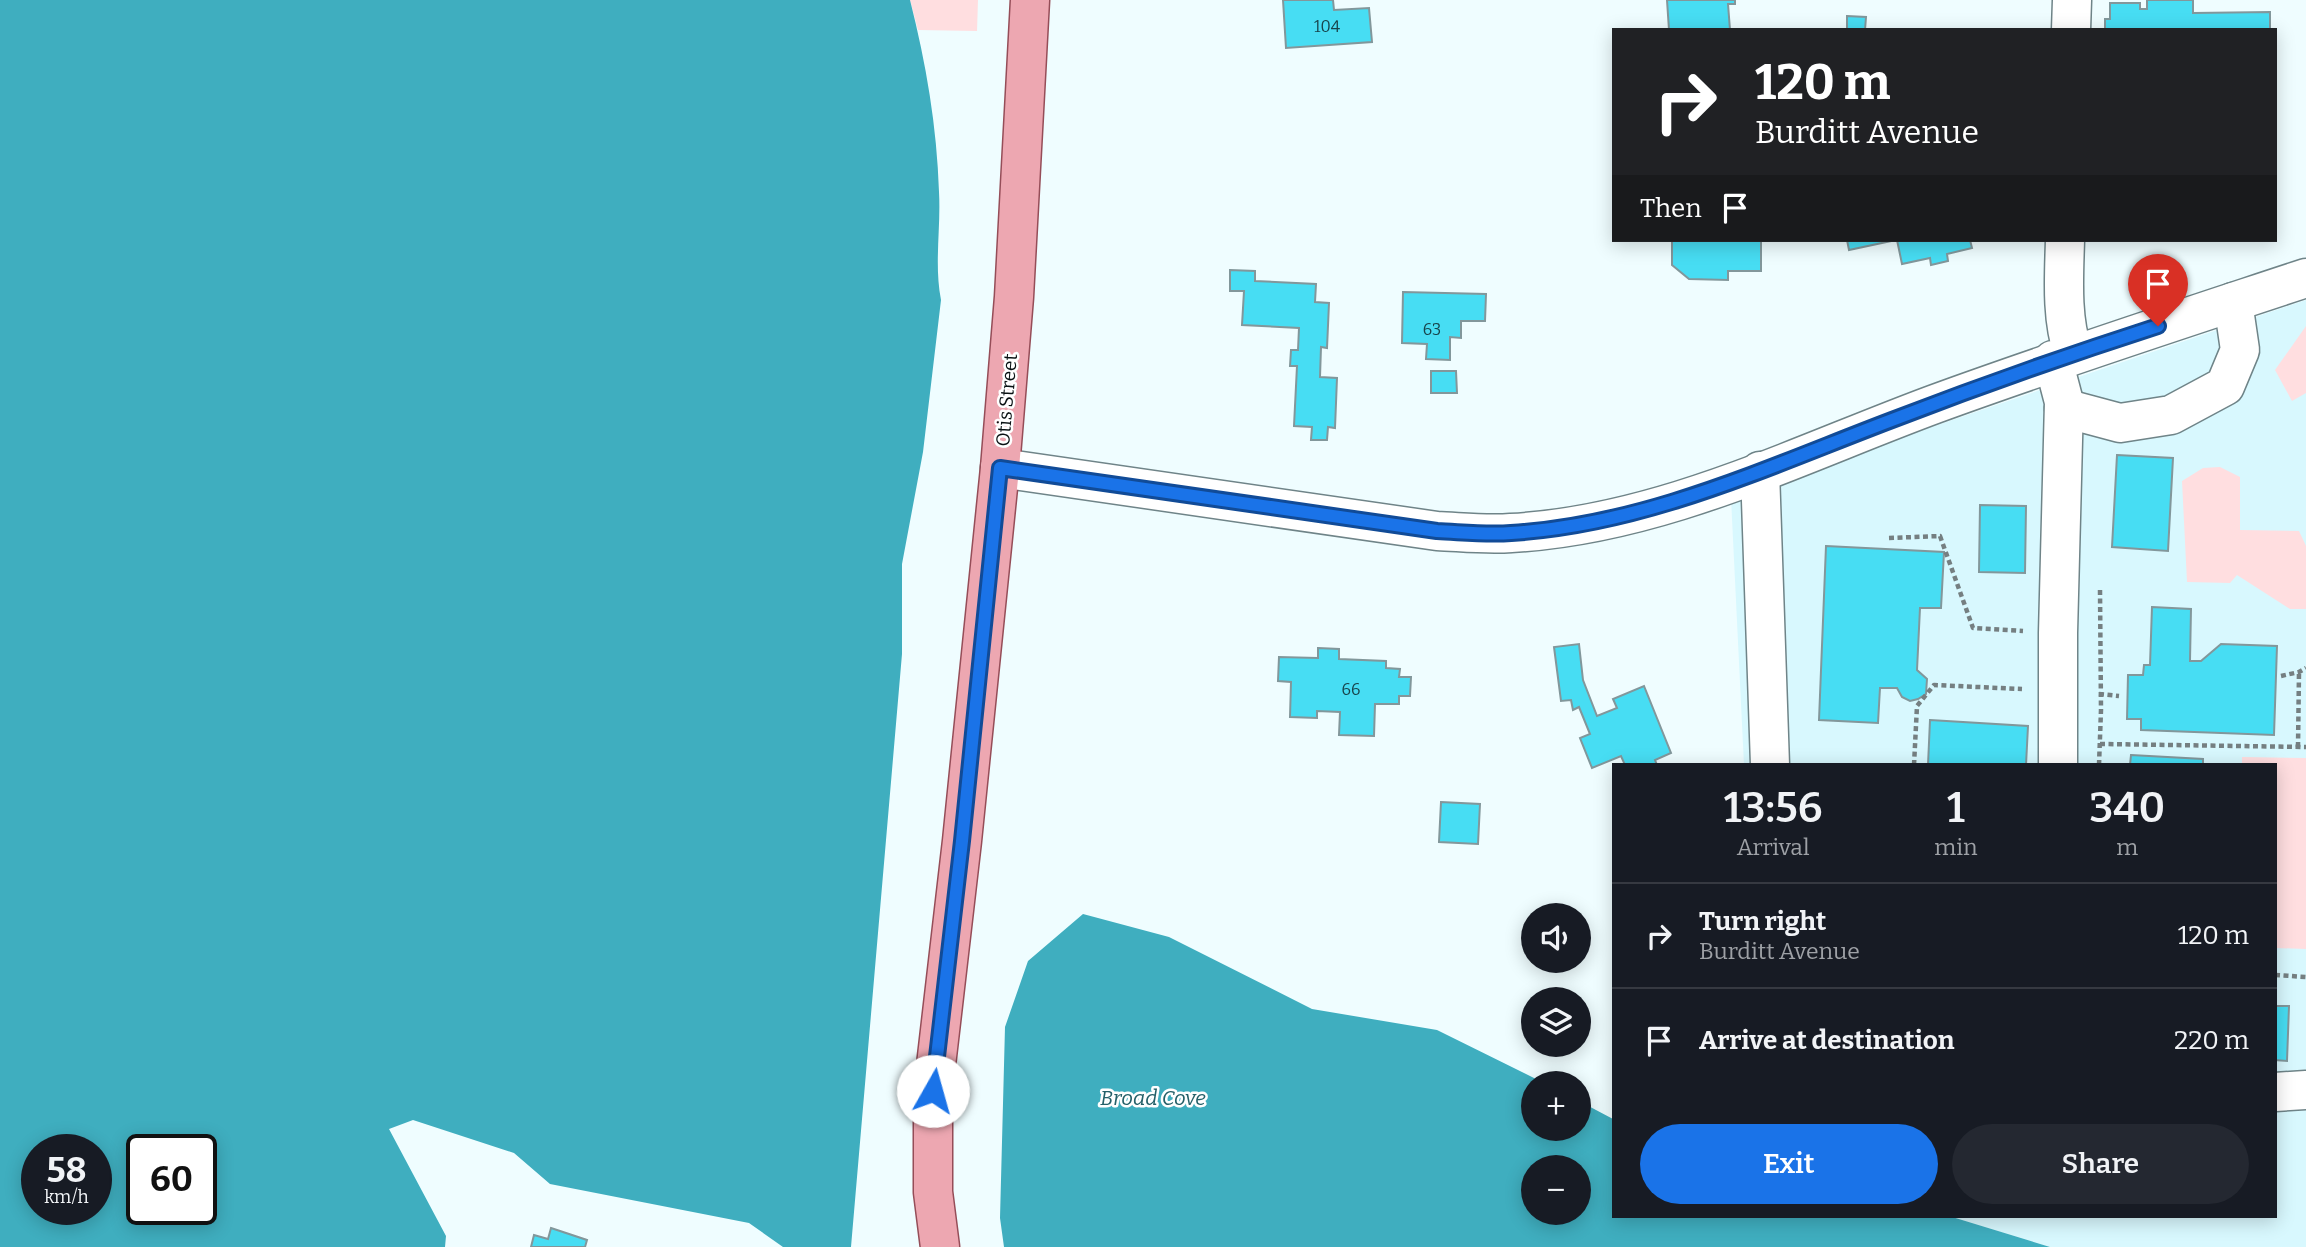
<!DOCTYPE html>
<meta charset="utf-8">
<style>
:root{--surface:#171b24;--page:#242831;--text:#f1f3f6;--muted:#9ea1a6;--line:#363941;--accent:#1a73e8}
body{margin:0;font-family:Bitter,serif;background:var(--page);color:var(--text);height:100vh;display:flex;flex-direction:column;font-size:26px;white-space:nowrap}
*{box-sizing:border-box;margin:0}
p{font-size:23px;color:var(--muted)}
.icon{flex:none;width:38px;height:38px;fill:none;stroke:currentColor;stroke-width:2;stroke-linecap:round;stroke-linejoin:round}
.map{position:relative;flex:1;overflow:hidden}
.sheet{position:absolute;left:1612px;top:763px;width:665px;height:455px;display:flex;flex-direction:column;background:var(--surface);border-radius:0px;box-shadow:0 4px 18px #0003}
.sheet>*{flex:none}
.guide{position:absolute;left:1612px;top:28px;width:665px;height:214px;border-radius:0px;box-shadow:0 4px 18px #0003;background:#202124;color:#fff;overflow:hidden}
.tools{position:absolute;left:1521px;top:903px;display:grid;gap:14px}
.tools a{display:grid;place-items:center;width:70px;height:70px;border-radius:50%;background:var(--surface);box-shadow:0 4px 18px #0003;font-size:35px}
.speed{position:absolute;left:21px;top:1134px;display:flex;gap:14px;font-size:35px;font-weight:700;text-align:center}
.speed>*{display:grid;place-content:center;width:91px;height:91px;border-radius:50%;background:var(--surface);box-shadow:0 4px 18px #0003;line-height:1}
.speed small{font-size:18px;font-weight:400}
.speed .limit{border:4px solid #111;border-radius:10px;background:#fff;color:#111}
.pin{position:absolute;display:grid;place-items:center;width:60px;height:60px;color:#fff;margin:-72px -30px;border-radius:50% 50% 50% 0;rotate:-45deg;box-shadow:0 0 7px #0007}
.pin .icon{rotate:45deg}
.me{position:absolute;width:77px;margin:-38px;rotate:7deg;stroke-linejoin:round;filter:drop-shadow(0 0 5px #0008)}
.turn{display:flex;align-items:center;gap:24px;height:147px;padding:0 28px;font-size:32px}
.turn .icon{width:91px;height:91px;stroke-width:2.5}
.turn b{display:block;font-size:49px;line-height:60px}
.then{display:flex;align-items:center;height:66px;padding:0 28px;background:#0003;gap:14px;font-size:26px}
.eta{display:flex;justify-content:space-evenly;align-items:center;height:119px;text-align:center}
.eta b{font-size:42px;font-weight:600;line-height:49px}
.cta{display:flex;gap:14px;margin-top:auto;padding:14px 28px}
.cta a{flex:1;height:80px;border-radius:42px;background:var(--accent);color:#fff;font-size:28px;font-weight:600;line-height:80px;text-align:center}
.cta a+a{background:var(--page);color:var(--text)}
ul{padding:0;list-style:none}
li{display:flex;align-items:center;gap:21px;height:105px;padding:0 28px;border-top:2px solid var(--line)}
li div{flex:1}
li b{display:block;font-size:26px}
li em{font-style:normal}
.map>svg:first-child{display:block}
.built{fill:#d8f8fe}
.green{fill:#ffdee0}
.water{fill:#3faebf;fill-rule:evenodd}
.building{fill:#47ddf3;stroke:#82979b;stroke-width:2}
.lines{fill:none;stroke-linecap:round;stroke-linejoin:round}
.minor-casing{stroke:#6f8488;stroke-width:41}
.major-casing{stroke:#954d58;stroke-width:41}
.path{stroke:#757f81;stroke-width:4.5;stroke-dasharray:5 3.5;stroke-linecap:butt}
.minor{stroke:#fff;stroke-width:38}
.major{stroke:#eda7b1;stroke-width:38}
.route-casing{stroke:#114b97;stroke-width:18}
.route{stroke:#1a73e8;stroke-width:12}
.labels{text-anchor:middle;stroke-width:5;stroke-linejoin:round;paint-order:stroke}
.number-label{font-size:16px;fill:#18444b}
.street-label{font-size:19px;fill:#091113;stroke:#fff}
.water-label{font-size:21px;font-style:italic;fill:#246069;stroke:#fff}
</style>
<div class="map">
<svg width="2306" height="1247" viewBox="0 0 2306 1247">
<rect width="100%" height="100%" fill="#effdff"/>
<path class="built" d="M2306,300v947h-256l-101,-31h326v-451h-531l-13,-267 100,-37z"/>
<g class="green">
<path d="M910,0h68l-1,31 -59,-1z"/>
<path d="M2306,326v67l-14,8 -17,-31z"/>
<path d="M2220,467l20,10v53l59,1 7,15v63h-16l-53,-34 -7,8 -43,-1 -5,-101 21,-13z"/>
<path d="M2242,757l64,1v191l-31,-1v-183h-33z"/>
</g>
<g class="water">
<path d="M0,0h910c16,63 27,127 29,192 2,36 -5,72 2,108l-18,152 -21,112v90l-51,593h-68l-34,-24 -199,-39 -36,-31 -101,-33 -24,9 57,107 -1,11h-445zM37,1150h59v59h-59zM142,1150h59v59h-59z"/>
<path d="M1083,914l86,23 143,72 125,21 107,53h-11v46h45l1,-28 34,18 1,97h335l101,31h-1046l-4,-29 5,-191 23,-66zM1533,1167h45v46h-45z"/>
</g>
<g class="building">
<path d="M1283,0h50l1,10 35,-2 3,34 -86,6z"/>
<path d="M1667,0h68v4h-7l2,26h-61z"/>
<path d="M2147,0h46v13l77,-1v18h-165v-11h5v-16h30v6h7z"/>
<path d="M1847,16l19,1 -1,13h-18z"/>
<path d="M1672,240h89v31h-33v9l-39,-1 -17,-14z"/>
<path d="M1847,240h49l-47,10z"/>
<path d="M1897,240h73l2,8 -25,6 1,7 -17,4 -1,-7 -28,6z"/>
<path d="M1230,270l25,1v10l61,3 -1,18 14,1 -2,45 -6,-1 -1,30 17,1 -2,50 -7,-1 -1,13h-16l1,-13 -18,-1 3,-60h-7l1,-16h7l1,-22 -57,-3 2,-34h-14z"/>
<path d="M1403,292l83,2 -1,27h-24v17l-11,-1v23l-24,-1 1,-15 -25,-1z"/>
<path d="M1431,371h25l1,22h-26z"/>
<path d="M2117,455l56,3 -5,93 -56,-4z"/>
<path d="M1980,505l46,1 -1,67 -46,-1z"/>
<path d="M1826,546l118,6 -3,56h-21l-3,62 10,9 -1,15 -8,5 -8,2 -8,-4 -5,-9h-17l-2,35 -59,-3z"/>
<path d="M2152,607l39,2 -1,52h11l20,-17 56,2 -3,89 -133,-5v-11h-14l1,-44h15l1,-10h6z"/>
<path d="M1579,644l4,36 14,36 20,-8 -4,-9 31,-13 27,67 -16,7 2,5h-32l-4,-9 -29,12 -12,-30 10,-4 -11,-27 -6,3 -2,-10 -10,1 -7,-54z"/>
<path d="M1318,648l21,1v10l47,2v7l14,1 -1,8h12l-1,19h-11v8h-24l-1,32 -35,-1 1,-23 -23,-1v7l-27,-1 1,-35 -13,-1 1,-24 39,1z"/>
<path d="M1930,720l98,6 -2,39h-98z"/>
<path d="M2131,755l72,4v6h-73z"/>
<path d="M1441,802l39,2 -2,40 -39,-2z"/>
<path d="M2275,1006h14l-2,55 -12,-1z"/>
<path d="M551,1228l36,12 -2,7h-54l3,-12 14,4z"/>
</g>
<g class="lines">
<g class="minor-casing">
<g id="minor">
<path d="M2071,30l1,-30"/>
<path d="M2065,240c-1,37 -4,77 8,113"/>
<path d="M2053,360l11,42 -6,231v132"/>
<path d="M2064,408l56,15 51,-8 54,-29 15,-36 -7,-48"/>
<path d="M1000,468l437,63c24,1 49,4 74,2 149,-8 286,-78 424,-129 123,-45 247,-85 371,-126"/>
<path d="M1760,471l10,294"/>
<path d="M2275,1092l31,-2"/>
</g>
</g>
<g class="major-casing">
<path id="major" d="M940,1247l-7,-55v-101l29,-250 38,-373 14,-171 16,-297"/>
</g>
<g class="path">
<path d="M1889,538l51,-2 33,92 50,3"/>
<path d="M2281,676l18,-4 7,-4"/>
<path d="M2099,694l20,2"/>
<path d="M2100,744l206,3"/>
<path d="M2298,747l1,-75"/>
<path d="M1914,765l3,-59 17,-21 88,4"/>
<path d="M2099,765l2,-55 -1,-120"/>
<path d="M2275,975l31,2"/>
</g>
<use href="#minor" class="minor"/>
<use href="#major" class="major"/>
</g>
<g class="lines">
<g class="route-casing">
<path id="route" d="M933,1091l29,-250 38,-373 437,63c24,1 49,4 74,2 134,-8 257,-66 381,-113 88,-34 176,-65 266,-94"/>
</g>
<use href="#route" class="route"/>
</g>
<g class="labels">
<g class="number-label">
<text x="1327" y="32">104</text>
<text x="1432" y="335">63</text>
<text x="1351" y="695">66</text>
</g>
<g class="street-label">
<text transform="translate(1006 400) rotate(-85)" y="7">Otis Street</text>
</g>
<g class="water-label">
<text x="1153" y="1105">Broad Cove</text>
</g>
</g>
</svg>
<div class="tools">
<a><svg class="icon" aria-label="sound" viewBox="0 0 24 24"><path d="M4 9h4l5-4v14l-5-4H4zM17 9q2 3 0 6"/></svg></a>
<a><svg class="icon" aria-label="layers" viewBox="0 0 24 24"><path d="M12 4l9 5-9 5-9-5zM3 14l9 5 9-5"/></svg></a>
<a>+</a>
<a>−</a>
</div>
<div class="speed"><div>58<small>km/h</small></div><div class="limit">60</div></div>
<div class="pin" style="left:2158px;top:326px;background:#d93025"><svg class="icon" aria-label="arrive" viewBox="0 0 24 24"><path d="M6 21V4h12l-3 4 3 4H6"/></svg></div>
<svg class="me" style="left:933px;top:1091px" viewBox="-20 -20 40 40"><circle r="19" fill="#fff"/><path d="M0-13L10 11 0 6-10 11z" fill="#1a73e8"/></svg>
<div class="guide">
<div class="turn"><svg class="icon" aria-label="right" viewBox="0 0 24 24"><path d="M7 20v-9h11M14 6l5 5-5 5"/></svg><div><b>120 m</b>Burditt Avenue</div></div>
<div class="then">Then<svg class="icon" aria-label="arrive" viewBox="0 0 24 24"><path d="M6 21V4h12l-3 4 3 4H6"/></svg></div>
</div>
<section class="sheet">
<div class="eta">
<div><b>13:56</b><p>Arrival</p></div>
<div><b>1</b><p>min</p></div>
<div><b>340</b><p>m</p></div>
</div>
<ul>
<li><svg class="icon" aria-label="right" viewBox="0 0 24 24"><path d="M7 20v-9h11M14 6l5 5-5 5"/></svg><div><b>Turn right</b><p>Burditt Avenue</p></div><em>120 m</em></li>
<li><svg class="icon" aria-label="arrive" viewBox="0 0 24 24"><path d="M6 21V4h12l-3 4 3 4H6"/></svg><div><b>Arrive at destination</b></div><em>220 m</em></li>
</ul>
<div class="cta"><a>Exit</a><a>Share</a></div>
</section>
</div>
